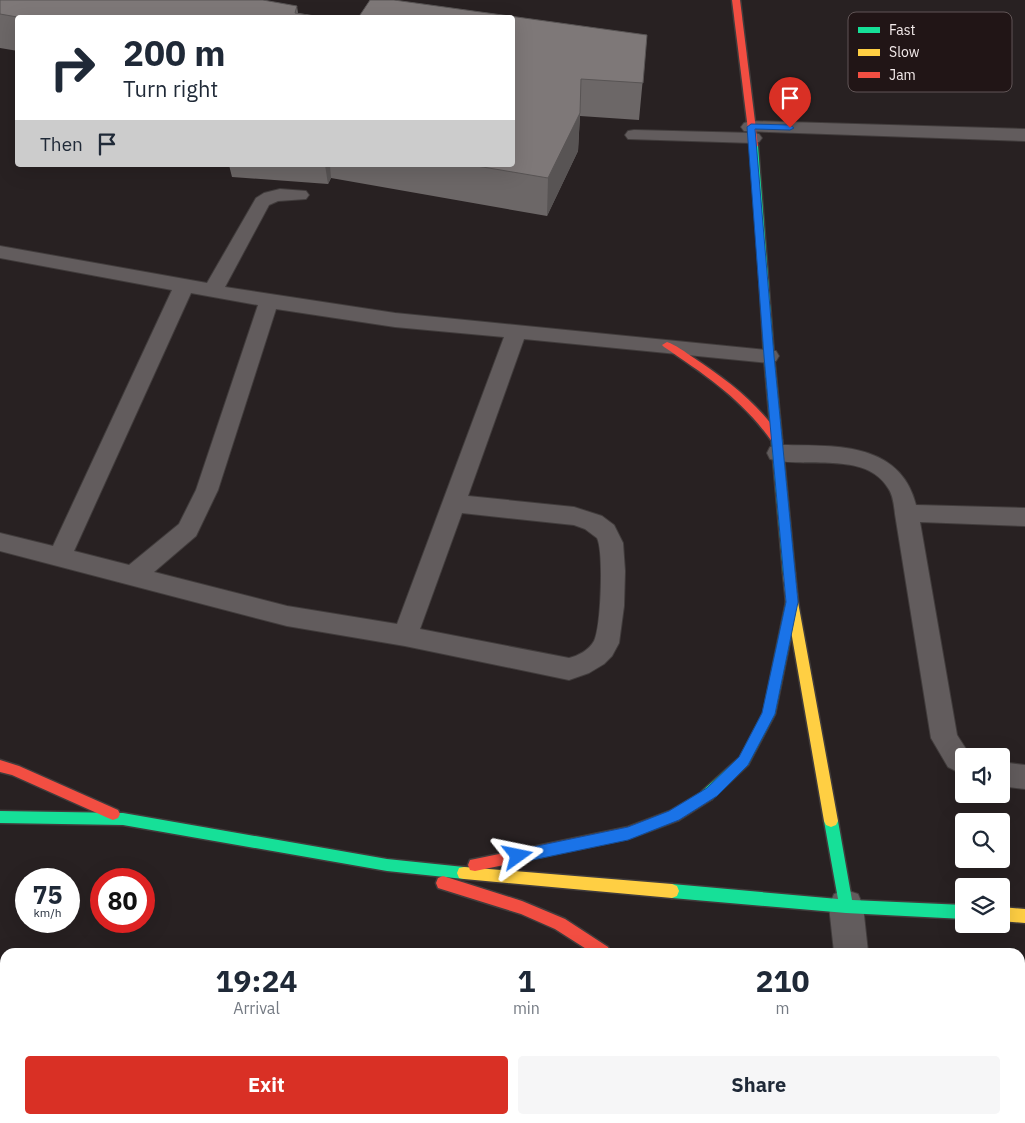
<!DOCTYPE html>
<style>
:root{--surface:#fff;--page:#f6f6f7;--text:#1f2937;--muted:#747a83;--accent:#d93025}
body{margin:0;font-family:"IBM Plex Sans",sans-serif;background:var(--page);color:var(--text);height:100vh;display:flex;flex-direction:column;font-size:19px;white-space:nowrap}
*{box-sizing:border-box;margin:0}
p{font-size:16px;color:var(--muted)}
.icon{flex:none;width:28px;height:28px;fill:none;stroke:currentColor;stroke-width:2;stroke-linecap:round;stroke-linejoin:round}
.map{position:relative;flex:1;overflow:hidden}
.drawer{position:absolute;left:0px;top:948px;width:1025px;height:176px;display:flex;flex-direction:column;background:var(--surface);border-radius:15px 15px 0 0;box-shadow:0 5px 20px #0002}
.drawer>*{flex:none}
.top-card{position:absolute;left:15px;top:15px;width:500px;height:152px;border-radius:5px;box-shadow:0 5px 20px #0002;background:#fff;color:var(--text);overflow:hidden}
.fabs{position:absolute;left:955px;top:748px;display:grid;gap:10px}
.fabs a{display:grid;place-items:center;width:55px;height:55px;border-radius:5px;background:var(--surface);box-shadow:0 5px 20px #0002;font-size:25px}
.speed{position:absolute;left:15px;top:868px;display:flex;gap:10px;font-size:25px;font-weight:700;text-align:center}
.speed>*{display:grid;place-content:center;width:65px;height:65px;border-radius:50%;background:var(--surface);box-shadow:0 5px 20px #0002;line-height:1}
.speed small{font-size:12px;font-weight:400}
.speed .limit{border:8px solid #d22;background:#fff;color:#111}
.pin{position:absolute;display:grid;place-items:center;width:42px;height:42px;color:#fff;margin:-51px -21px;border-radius:50% 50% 50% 0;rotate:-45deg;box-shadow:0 0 5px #0007}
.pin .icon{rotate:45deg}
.me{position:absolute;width:55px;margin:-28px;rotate:78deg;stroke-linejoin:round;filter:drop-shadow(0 0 4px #0008)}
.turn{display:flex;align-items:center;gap:18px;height:105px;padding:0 25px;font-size:22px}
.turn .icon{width:65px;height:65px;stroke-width:2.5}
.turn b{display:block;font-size:35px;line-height:42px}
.then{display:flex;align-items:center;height:48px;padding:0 25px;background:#0003;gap:10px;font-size:19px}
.eta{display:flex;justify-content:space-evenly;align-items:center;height:85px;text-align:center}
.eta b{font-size:30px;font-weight:800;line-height:35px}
.button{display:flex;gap:10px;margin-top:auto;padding:10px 25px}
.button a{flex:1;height:58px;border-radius:5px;background:var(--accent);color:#fff;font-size:20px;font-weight:800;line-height:58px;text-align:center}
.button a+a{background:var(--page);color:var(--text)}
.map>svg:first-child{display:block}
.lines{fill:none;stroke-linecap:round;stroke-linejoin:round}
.lane-casing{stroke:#413c3c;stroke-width:2}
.street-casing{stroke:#413c3c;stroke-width:2}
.fast-casing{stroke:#413c3c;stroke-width:3}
.slow-casing{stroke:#413c3c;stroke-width:3}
.jam-casing{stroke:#413c3c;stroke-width:3}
.lane{fill:#625c5d;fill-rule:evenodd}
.street{fill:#625c5d;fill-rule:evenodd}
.fast{fill:#16e098;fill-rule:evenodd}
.slow{fill:#ffcf43;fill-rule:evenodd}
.jam{fill:#f24e42;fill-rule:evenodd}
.wall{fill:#6c6767}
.shaded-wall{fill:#585454}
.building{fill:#7e7878;stroke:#585454}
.route{fill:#1a73e8;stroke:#114b97}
.key{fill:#211516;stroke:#605556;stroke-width:1}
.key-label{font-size:14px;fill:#f4ebeb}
</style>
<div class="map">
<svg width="1025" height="1123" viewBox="0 0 1025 1123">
<rect width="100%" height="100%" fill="#282122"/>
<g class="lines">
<g class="lane-casing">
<g id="lane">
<path d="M634,130l119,3 6,1 3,4 -3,4 -6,1 -125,-4 -3,-4 3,-4z"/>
<path d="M280,189l26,2 3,4 -3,4 -28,2 -9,4 -44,82 170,26 381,38 3,5 -3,5 -7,2 -245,-24 -56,157 106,11 28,9 12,9 9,18 2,28 -1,35 -5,37 -7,13 -8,8 -15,9 -20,7 -164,-34 -118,-20 -287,-75v-18l53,13 119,-256 -172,-32v-12l207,37 49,-85 8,-5zM191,293l67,12 -62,185 -17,34 -50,41 -55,-14zM276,309l119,18 109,10 -107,287 -110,-18 -133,-34 42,-36 22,-46zM462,513l112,12 11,4 12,9c7,14 4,89 -3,103 -5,9 -16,15 -25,17l-149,-29z"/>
<path d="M778,445c53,1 122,-5 138,60l109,3v18l-105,-4 37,213 9,14 8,7h-10v19l-16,-8 -17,-29 -36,-224c-1,-9 -2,-19 -7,-26 -23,-38 -84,-19 -118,-29l-3,-6 3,-6z"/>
<path d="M1001,762l24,3v24l-24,-3z"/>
</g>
</g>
<g class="street-casing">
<g id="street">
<path d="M751,121l274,8v12l-281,-10 -3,-4 3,-4z"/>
<path d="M846,890l12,4 5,12 5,46h-34l-5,-46 5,-12z"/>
<path d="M849,1119h38l1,4h-38z"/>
</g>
</g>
<g class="fast-casing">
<g id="fast">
<path d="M751,144l7,2 16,210 21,217 -2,3h-8l-2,-3 -19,-217z"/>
<path d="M792,597l4,2 2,3 -23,112 -27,51 -36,34 -5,2 -5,-2 -1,-4 1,-4 38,-34 23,-44 23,-111 2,-3z"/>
<path d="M0,811l123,2 264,46 77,8 5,1 2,5 -2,5 -5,1 -77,-8 -264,-46 -123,-2z"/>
<path d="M831,815l5,2 2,4 14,79 112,5v14l-118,-6 -174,-15 -5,-2 -2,-5 2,-5 5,-2 166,15 -14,-78 2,-4z"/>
</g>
</g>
<g class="slow-casing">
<g id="slow">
<path d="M789,568l4,2 2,3 3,29 40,219 -2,4 -5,2 -5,-2 -2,-4 -38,-219 -3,-29 2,-3z"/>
<path d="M464,867l208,17 5,2 2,5 -2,5 -5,2 -208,-19 -5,-1 -2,-5 2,-5z"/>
<path d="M1001,907l24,2v14l-24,-2z"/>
</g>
</g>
<g class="jam-casing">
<g id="jam">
<path d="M732,0h8l18,146 -4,2 -4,-2z"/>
<path d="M667,342c9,3 18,10 27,16 33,22 67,47 88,82l-1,3h-8c-30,-43 -66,-67 -109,-96l-2,-2z"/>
<path d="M0,760l19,6 99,44 2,4 -2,4 -5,2 -5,-2 -96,-43 -12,-3z"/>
<path d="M707,789l5,2 1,4 -1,4 -33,21 -51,19 -153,32 -5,-1 -2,-5 2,-5 5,-1 153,-32 42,-16z"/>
<path d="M443,876l79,25 43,18 43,28 2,5h-19l-36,-23 -34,-15 -83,-26 -2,-5 2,-5z"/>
<path d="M738,1119h16l2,4h-16z"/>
</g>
</g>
<use href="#lane" class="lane"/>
<use href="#street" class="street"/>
<use href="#fast" class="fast"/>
<use href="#slow" class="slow"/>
<use href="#jam" class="jam"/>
</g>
<g class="wall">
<path d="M0,0l297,6 1,7 31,5h-311v33l-18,-3z"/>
<path d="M512,18l135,17 -8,85 -59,-4 -2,35 -31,65 -216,-38 -3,6 -96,-7 -3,-12h283z"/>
</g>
<g class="shaded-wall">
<path d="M580,113l-2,38 -31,65 1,-38z"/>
<path d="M325,165h5l1,13 -3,6z"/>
</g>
<g class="building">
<path d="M0,0h263l34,6 -2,7 34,5h-306l-23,-4z"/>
<path d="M370,0h24l253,35 -4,48 -62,-4 -1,34 -32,65 -77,-13h41v-147h-154z"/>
</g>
<path class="route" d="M751,124l39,1 4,3 -4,2 -35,-1 19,227 24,246 -23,112 -27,51 -31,31 -38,24 -51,20 -110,23 -5,-2 -2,-5 2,-4 5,-2 110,-23 41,-16 38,-23 32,-31 23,-44 24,-111 -22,-246 -17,-229z"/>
<rect x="848" y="12" width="164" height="80" rx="8" class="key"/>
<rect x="858" y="27" width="22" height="6" fill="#16e098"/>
<rect x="858" y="49" width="22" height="7" fill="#ffcf43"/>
<rect x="858" y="72" width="22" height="6" fill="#f24e42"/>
<g class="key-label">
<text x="889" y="35">Fast</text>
<text x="889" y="57">Slow</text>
<text x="889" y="80">Jam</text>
</g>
</svg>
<div class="fabs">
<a><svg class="icon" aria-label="sound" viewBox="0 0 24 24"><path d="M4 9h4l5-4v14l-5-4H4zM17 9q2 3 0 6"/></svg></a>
<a><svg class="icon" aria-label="search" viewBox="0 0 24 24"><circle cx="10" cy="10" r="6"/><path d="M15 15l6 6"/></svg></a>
<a><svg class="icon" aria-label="layers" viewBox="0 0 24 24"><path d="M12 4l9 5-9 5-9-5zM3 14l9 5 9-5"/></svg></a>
</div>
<div class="speed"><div>75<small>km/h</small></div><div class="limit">80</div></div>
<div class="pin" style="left:790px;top:128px;background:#d93025"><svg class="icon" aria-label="arrive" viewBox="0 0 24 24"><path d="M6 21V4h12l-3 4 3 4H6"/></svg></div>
<svg class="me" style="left:518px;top:856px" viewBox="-20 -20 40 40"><path d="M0-17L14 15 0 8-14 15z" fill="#1a73e8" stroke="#fff" stroke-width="4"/></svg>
<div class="top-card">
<div class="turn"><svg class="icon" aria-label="right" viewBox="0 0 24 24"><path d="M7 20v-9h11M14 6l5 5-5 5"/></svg><div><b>200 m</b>Turn right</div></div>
<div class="then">Then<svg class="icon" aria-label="arrive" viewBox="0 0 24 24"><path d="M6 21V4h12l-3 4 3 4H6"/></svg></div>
</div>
<section class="drawer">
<div class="eta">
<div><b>19:24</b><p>Arrival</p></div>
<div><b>1</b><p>min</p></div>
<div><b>210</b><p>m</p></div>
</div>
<div class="button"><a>Exit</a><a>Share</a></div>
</section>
</div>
